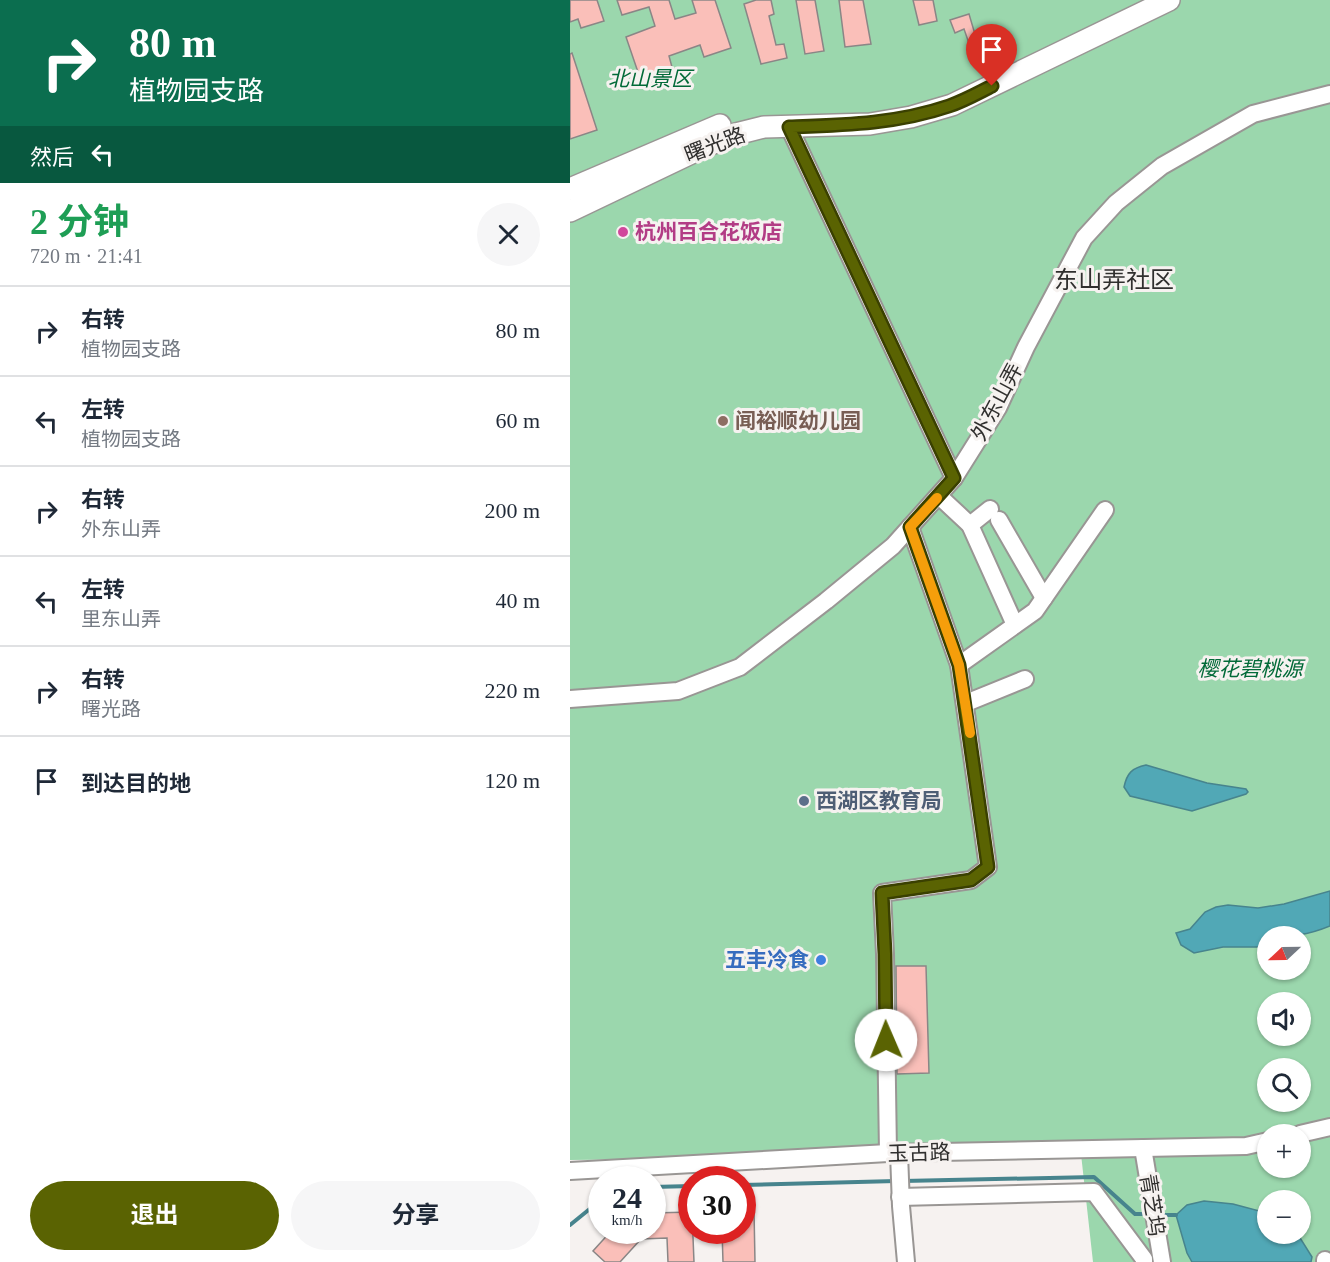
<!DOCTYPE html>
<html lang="zh">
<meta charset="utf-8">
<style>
:root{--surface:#fff;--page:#f6f6f7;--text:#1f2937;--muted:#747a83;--line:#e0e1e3;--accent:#5a6302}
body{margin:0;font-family:"Times New Roman","Noto Sans SC",serif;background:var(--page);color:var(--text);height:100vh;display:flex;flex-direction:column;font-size:22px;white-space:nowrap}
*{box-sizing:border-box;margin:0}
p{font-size:20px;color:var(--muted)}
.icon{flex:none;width:33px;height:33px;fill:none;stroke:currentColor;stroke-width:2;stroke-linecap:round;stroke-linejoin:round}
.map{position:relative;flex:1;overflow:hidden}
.panel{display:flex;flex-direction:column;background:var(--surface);width:570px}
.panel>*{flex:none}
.top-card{background:#0b6e4f;color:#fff;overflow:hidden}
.needle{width:39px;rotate:248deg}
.buttons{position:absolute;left:687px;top:926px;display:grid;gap:12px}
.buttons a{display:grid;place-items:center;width:54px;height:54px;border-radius:50%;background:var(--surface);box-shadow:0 2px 4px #0004;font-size:30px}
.speed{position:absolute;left:18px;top:1166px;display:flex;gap:12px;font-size:30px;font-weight:700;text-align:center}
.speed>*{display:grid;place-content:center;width:78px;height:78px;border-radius:50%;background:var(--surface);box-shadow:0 2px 4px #0004;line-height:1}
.speed small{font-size:15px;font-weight:400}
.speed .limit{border:9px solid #d22;background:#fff;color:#111}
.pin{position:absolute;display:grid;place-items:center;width:51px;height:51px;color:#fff;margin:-62px -26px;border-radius:50% 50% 50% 0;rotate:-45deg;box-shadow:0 0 6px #0007}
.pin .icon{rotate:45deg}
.me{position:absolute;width:66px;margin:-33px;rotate:359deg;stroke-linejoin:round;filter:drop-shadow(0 0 4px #0008)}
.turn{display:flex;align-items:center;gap:21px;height:126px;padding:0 30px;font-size:27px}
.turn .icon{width:78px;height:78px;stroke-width:2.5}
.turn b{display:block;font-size:42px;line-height:51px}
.then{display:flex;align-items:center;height:57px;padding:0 30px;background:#0003;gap:12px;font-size:22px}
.round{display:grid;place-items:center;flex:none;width:63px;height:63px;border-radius:32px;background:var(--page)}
.overview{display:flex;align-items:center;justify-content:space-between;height:102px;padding:0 30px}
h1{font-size:36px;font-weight:700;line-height:45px;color:#1e9e55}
.action{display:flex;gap:12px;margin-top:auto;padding:12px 30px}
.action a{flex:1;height:69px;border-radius:36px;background:var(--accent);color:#fff;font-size:24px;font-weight:700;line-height:69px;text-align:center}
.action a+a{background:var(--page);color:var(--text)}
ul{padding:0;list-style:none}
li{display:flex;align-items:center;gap:18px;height:90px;padding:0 30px;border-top:2px solid var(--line)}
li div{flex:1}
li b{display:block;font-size:22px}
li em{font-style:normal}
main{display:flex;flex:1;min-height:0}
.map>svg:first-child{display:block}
.green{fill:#9bd7ad;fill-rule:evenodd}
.water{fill:#51a8b6;stroke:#47848d;stroke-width:1.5}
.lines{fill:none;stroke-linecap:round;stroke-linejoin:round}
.stream{stroke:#47848d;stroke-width:4}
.building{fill:#fabfb9;stroke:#8a8686;stroke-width:1.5}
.minor-casing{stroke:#999694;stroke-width:20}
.major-casing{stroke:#999694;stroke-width:24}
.minor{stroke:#fff;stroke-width:16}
.major{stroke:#fff;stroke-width:21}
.route-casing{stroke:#3a4001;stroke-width:15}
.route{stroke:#5a6302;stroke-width:10}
.slow{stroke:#f59e0b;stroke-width:10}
.hotel-dot{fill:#d1479c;stroke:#f6f2f0;stroke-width:2}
.education-dot{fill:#8d6e63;stroke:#f6f2f0;stroke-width:2}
.service-dot{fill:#5c6f8a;stroke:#f6f2f0;stroke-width:2}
.shop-dot{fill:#3f7fe0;stroke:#f6f2f0;stroke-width:2}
.labels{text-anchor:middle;stroke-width:6;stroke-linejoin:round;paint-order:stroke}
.park-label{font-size:21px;font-style:italic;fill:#026a38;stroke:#f6f2f0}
.street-label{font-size:21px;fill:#302f2e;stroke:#f6f2f0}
.hotel-label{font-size:21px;font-weight:bold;fill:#b23c85;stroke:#f6f2f0;text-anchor:start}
.education-label{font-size:21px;font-weight:bold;fill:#785e54;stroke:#f6f2f0;text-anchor:start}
.service-label{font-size:21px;font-weight:bold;fill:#4e5e75;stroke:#f6f2f0;text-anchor:start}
.shop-label{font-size:21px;font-weight:bold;fill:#366cbe;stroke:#f6f2f0;text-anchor:end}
.quarter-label{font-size:24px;fill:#302f2e;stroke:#f6f2f0}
</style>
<main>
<section class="panel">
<div class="top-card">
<div class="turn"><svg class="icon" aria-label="right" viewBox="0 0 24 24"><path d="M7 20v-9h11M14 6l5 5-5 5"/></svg><div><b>80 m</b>植物园支路</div></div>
<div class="then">然后<svg class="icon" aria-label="left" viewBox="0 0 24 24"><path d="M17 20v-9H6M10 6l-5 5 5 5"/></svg></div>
</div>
<div class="overview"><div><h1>2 分钟</h1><p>720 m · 21:41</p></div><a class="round"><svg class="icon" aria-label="close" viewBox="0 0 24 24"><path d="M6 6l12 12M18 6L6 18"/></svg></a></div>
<ul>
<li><svg class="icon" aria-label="right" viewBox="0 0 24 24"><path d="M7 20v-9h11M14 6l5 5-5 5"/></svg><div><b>右转</b><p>植物园支路</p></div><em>80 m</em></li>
<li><svg class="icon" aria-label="left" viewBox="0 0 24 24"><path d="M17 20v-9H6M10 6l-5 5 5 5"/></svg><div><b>左转</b><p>植物园支路</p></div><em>60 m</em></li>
<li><svg class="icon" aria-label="right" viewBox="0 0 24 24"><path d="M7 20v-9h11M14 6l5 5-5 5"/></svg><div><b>右转</b><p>外东山弄</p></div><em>200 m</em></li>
<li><svg class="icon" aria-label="left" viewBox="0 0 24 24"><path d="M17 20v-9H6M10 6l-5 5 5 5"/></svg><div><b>左转</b><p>里东山弄</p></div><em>40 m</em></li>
<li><svg class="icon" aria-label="right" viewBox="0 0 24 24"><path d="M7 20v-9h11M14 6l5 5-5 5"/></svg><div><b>右转</b><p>曙光路</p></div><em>220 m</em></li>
<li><svg class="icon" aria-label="arrive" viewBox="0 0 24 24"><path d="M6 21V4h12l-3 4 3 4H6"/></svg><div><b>到达目的地</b></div><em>120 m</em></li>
</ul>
<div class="action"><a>退出</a><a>分享</a></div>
</section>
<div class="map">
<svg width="760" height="1262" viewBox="0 0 760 1262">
<rect width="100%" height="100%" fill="#f6f2f0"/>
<path class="green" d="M0,0h760v1262h-237l-12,-108 -511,6zM698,936h32v33h-32zM698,1002h32v33h-32zM698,1068h32v33h-32zM698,1134h32v33h-32zM698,1200h32v33h-32z"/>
<g class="water">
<path d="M576,765l61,18 39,6 2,3 -2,2 -54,17 -62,-15 -6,-9c3,-14 8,-19 22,-22z"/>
<path d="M760,891v35c-24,10 -37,10 -62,10l-1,9 -7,2h-37l-29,6 -13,-8 -5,-12 14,-4 15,-17 11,-5 12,-2 30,3 26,-4z"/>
<path d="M634,1201l29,3 34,9 1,20h29l15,24 -1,5h-119l-5,-9 -11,-38 11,-10z"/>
</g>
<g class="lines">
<g class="stream">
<path d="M333,1181l191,-4 41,37h14"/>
<path d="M172,1185l154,-4"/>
<path d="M82,1187l40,-1"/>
<path d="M589,1215h17"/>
<path d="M0,1225l32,-26"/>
</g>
</g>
<g class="building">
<path d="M0,0h27l7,21 -23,7 -3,-9 -8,3z"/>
<path d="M47,0h52l6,19 21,-6 -4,-13h23l16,48 -27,9 -4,-12 -31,11 3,11 -32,11 -14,-41 29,-11 -6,-19 -27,8z"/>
<path d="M186,0h15l3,14 -5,2 7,29 8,-1 3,14 -26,6 -17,-60z"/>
<path d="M226,0h19l9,51 -19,3z"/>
<path d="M269,0h24l8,44 -26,3z"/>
<path d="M343,0h20l4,21 -18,4z"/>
<path d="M399,14l5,17 5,8 -2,1 2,9 -7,3 -8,-23 -9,4 -5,-13z"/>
<path d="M2,53l25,77 -27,9v-85z"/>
<path d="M326,966h30l3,107 -32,1z"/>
<path d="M184,1210l1,52h-32l-1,-32h20v-19z"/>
<path d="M122,1212l2,50h-26l-1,-24 -26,1 -21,23h-15l-12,-11 19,-21h40v-17z"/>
</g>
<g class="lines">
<g class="minor-casing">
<g id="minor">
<path d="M219,127l165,351"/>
<path d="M369,496l31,29 45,100"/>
<path d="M429,520l45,78"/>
<path d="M400,525l20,-16"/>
<path d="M389,665l76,-54 70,-101"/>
<path d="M0,699l108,-8 62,-24 86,-66 67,-55 61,-68 44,-70 28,-61 58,-109 32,-35 46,-37 91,-52 77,-20"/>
<path d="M396,703l59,-24"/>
<path d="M730,1134l30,-7"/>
<path d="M573,1148l19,114"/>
<path d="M318,1153l-3,-199 -3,-61 89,-13 17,-13 -29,-202 -49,-138"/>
<path d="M329,1153l2,53 5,56"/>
<path d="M0,1171l318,-18 358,-7 22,-5"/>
<path d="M330,1197l194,-5 50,67v3"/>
<path d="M755,1260v2"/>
</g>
</g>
<g class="major-casing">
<g id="major">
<path d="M0,189l150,-64"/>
<path d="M0,211l138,-66 28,-11 28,-7 106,-3 41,-7 41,-12 217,-105"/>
</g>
</g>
<use href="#minor" class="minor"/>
<use href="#major" class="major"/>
</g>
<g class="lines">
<g class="route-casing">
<path id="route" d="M316,1040l-1,-86 -3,-61 89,-13 17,-13 -29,-202 -49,-138 44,-49 -165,-351c56,-2 107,-3 160,-21 15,-5 29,-13 43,-20"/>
</g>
<use href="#route" class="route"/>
<path class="slow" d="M367,498l-27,29 49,138 11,68"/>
</g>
<circle class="hotel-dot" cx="53" cy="232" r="6"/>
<circle class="education-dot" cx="153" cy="421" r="6"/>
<circle class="service-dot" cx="234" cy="801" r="6"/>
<circle class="shop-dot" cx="251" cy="960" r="6"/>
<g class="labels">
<g class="park-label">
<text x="80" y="86">北山景区</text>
<text x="680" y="676">樱花碧桃源</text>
</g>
<g class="street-label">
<text transform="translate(145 145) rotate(-21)" y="7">曙光路</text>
<text transform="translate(427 402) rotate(-62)" y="7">外东山弄</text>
<text transform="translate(349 1153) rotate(-2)" y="7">玉古路</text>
<text transform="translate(582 1205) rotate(81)" y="7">青芝坞</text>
</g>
<g class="hotel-label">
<text x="65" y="239">杭州百合花饭店</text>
</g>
<g class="education-label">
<text x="165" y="428">闻裕顺幼儿园</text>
</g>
<g class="service-label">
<text x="246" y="808">西湖区教育局</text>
</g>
<g class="shop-label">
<text x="239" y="967">五丰冷食</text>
</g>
<g class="quarter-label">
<text x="544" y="288">东山弄社区</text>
</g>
</g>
</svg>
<div class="buttons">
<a><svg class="needle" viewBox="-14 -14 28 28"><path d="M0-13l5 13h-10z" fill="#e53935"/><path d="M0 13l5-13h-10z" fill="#747a83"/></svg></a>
<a><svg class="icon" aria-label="sound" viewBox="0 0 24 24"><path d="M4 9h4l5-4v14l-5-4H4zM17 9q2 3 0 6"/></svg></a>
<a><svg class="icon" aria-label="search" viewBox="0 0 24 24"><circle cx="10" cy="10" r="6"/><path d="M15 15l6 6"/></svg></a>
<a>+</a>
<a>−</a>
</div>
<div class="speed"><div>24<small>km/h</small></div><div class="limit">30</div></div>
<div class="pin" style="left:422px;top:86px;background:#d93025"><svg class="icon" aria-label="arrive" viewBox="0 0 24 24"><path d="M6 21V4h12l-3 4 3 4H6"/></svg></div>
<svg class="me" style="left:316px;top:1040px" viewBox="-20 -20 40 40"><circle r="19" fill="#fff"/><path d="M0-13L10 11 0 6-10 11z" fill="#5a6302"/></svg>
</div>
</main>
